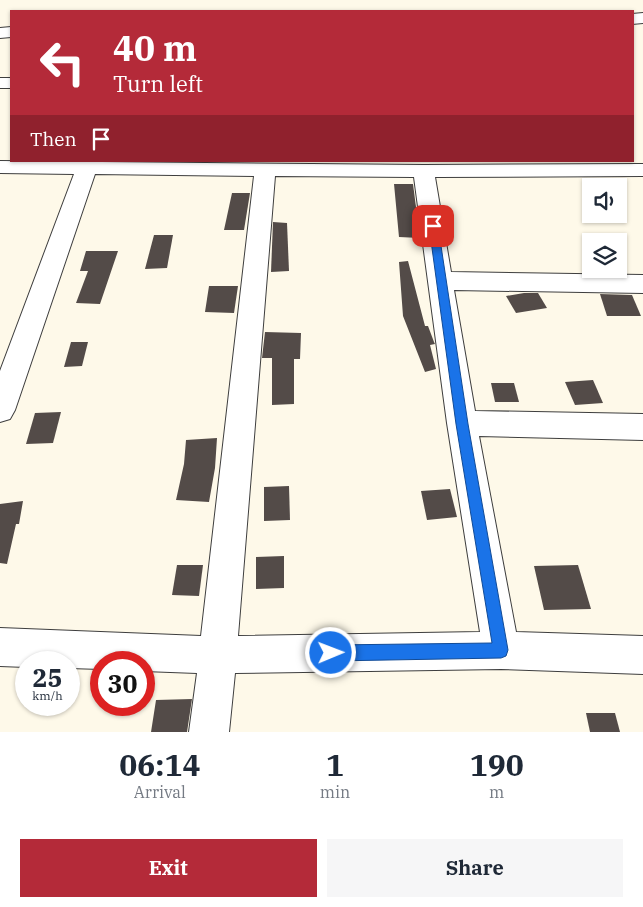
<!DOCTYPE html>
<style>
:root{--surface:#fff;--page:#f6f6f7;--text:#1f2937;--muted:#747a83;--accent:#b42a39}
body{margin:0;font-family:"IBM Plex Serif",serif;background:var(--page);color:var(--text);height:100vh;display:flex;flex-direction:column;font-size:19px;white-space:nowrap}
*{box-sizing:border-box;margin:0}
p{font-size:16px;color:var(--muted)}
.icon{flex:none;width:28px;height:28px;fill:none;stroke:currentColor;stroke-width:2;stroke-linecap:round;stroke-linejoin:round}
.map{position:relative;height:732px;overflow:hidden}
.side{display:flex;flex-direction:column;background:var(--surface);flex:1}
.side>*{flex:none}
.guide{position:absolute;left:10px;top:10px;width:624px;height:152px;border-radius:0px;box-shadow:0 1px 4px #0004;background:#b42a39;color:#fff;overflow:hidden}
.fabs{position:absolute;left:582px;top:178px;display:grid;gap:10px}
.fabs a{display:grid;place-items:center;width:45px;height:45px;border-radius:0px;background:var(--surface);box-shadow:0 1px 4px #0004;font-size:25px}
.speed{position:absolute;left:15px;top:651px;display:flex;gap:10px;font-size:25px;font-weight:700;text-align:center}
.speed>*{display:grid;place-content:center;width:65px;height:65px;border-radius:50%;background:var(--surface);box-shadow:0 1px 4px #0004;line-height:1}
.speed small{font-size:12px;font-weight:400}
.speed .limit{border:8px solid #d22;background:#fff;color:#111}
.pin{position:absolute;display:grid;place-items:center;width:42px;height:42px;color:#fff;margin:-21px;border-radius:10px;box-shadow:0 2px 8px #0006}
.me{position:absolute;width:55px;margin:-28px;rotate:89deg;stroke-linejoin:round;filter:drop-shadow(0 0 4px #0008)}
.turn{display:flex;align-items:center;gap:18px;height:105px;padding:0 20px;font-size:22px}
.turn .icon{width:65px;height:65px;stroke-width:2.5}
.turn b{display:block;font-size:35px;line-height:42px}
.then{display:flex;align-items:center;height:48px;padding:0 20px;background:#0003;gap:10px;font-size:19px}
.eta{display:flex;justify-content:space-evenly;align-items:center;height:85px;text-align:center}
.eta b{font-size:30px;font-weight:700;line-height:35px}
.button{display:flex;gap:10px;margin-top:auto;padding:10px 20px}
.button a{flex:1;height:58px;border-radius:0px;background:var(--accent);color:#fff;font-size:20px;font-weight:700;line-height:58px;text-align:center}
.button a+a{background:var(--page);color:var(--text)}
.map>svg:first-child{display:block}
.building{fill:#534b48}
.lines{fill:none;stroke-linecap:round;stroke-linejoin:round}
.minor-casing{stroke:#3e3e3e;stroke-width:2}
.minor{fill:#fff;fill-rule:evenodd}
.route{fill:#1a73e8;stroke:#114b97}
</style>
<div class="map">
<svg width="643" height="732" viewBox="0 0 643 732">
<rect width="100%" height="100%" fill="#fef9e9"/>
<g class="building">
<path d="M394,184h19l7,54 -21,-1z"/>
<path d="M232,193h18l-6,37h-20z"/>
<path d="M273,222l14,1 2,48 -18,1z"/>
<path d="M154,235h19l-6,33 -22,1z"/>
<path d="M86,251h32l-18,53 -24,-1 12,-32h-8z"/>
<path d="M408,261l17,65h3l6,16 1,2 -5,1 6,24 -11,3 -22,-56 -4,-54z"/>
<path d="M209,286h29l-4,27 -29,-1z"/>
<path d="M524,293h14l9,15 -31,5 -10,-17z"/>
<path d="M600,294l32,1 9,21h-34z"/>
<path d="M265,332l36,1 -1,26h-6v45l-22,1v-47h-10z"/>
<path d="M71,342h17l-6,24 -18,1z"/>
<path d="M593,380l10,23 -28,2 -10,-23z"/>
<path d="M491,383h23l5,19h-24z"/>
<path d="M61,412l-8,31 -27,1 9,-31z"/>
<path d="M217,438l-2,30 -6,34 -33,-2 8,-36 2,-24z"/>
<path d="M289,486l1,34 -26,1v-34z"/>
<path d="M450,489l7,28 -30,3 -6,-29z"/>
<path d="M23,501l-4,23h-3l-9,40 -7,-1v-59z"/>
<path d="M284,556v32l-28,1v-32z"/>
<path d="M177,565h26l-4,31 -27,-1z"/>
<path d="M578,565l13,44 -47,1 -10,-44z"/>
<path d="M192,699l-5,33h-36l5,-32z"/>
<path d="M586,713h29l5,19h-30z"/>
</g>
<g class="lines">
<g class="minor-casing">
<g id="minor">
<path d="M643,13v10l-11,1v-10z"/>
<path d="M11,27v10l-11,1v-10z"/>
<rect x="0" y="78" width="11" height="10"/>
<path d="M0,161l424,4 219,-1v12l-208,1 16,95 192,3v18l-189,-3 21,121 168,3v26l-164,-4 37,196 127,4v38l-142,-5 -266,4 -6,59h-40l8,-59 -53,-2v-9h-43v7l-32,-1v-6h-43v5l-26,-1v-38l201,8 53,-460 -159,-2 -80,236 -5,9 -10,3v-51l74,-197 -74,-1zM275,176l139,1 33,246 33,209 -242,4z"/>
</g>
</g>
<use href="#minor" class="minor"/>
</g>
<path class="route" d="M433,223l5,3 30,198 40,226 -2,6 -5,2 -170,3 -5,-3 -3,-5 3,-6 5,-2 161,-2 -36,-219 -27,-198z"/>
</svg>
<div class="fabs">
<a><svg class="icon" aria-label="sound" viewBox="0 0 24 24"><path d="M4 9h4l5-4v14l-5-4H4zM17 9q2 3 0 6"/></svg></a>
<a><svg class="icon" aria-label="layers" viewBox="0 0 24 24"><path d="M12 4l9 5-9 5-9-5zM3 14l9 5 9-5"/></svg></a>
</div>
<div class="speed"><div>25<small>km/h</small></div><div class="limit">30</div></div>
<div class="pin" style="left:433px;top:226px;background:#d93025"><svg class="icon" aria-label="arrive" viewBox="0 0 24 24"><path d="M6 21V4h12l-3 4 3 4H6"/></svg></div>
<svg class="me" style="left:331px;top:653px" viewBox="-20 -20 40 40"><circle r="17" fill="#1a73e8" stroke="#fff" stroke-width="3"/><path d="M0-11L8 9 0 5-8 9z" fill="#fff"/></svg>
<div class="guide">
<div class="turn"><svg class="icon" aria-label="left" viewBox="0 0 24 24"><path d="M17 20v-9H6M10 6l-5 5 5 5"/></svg><div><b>40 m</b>Turn left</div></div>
<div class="then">Then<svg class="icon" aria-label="arrive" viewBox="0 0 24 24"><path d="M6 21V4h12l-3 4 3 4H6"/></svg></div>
</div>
</div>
<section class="side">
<div class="eta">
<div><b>06:14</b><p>Arrival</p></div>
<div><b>1</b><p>min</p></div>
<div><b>190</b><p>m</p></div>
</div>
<div class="button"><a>Exit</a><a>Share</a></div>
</section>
